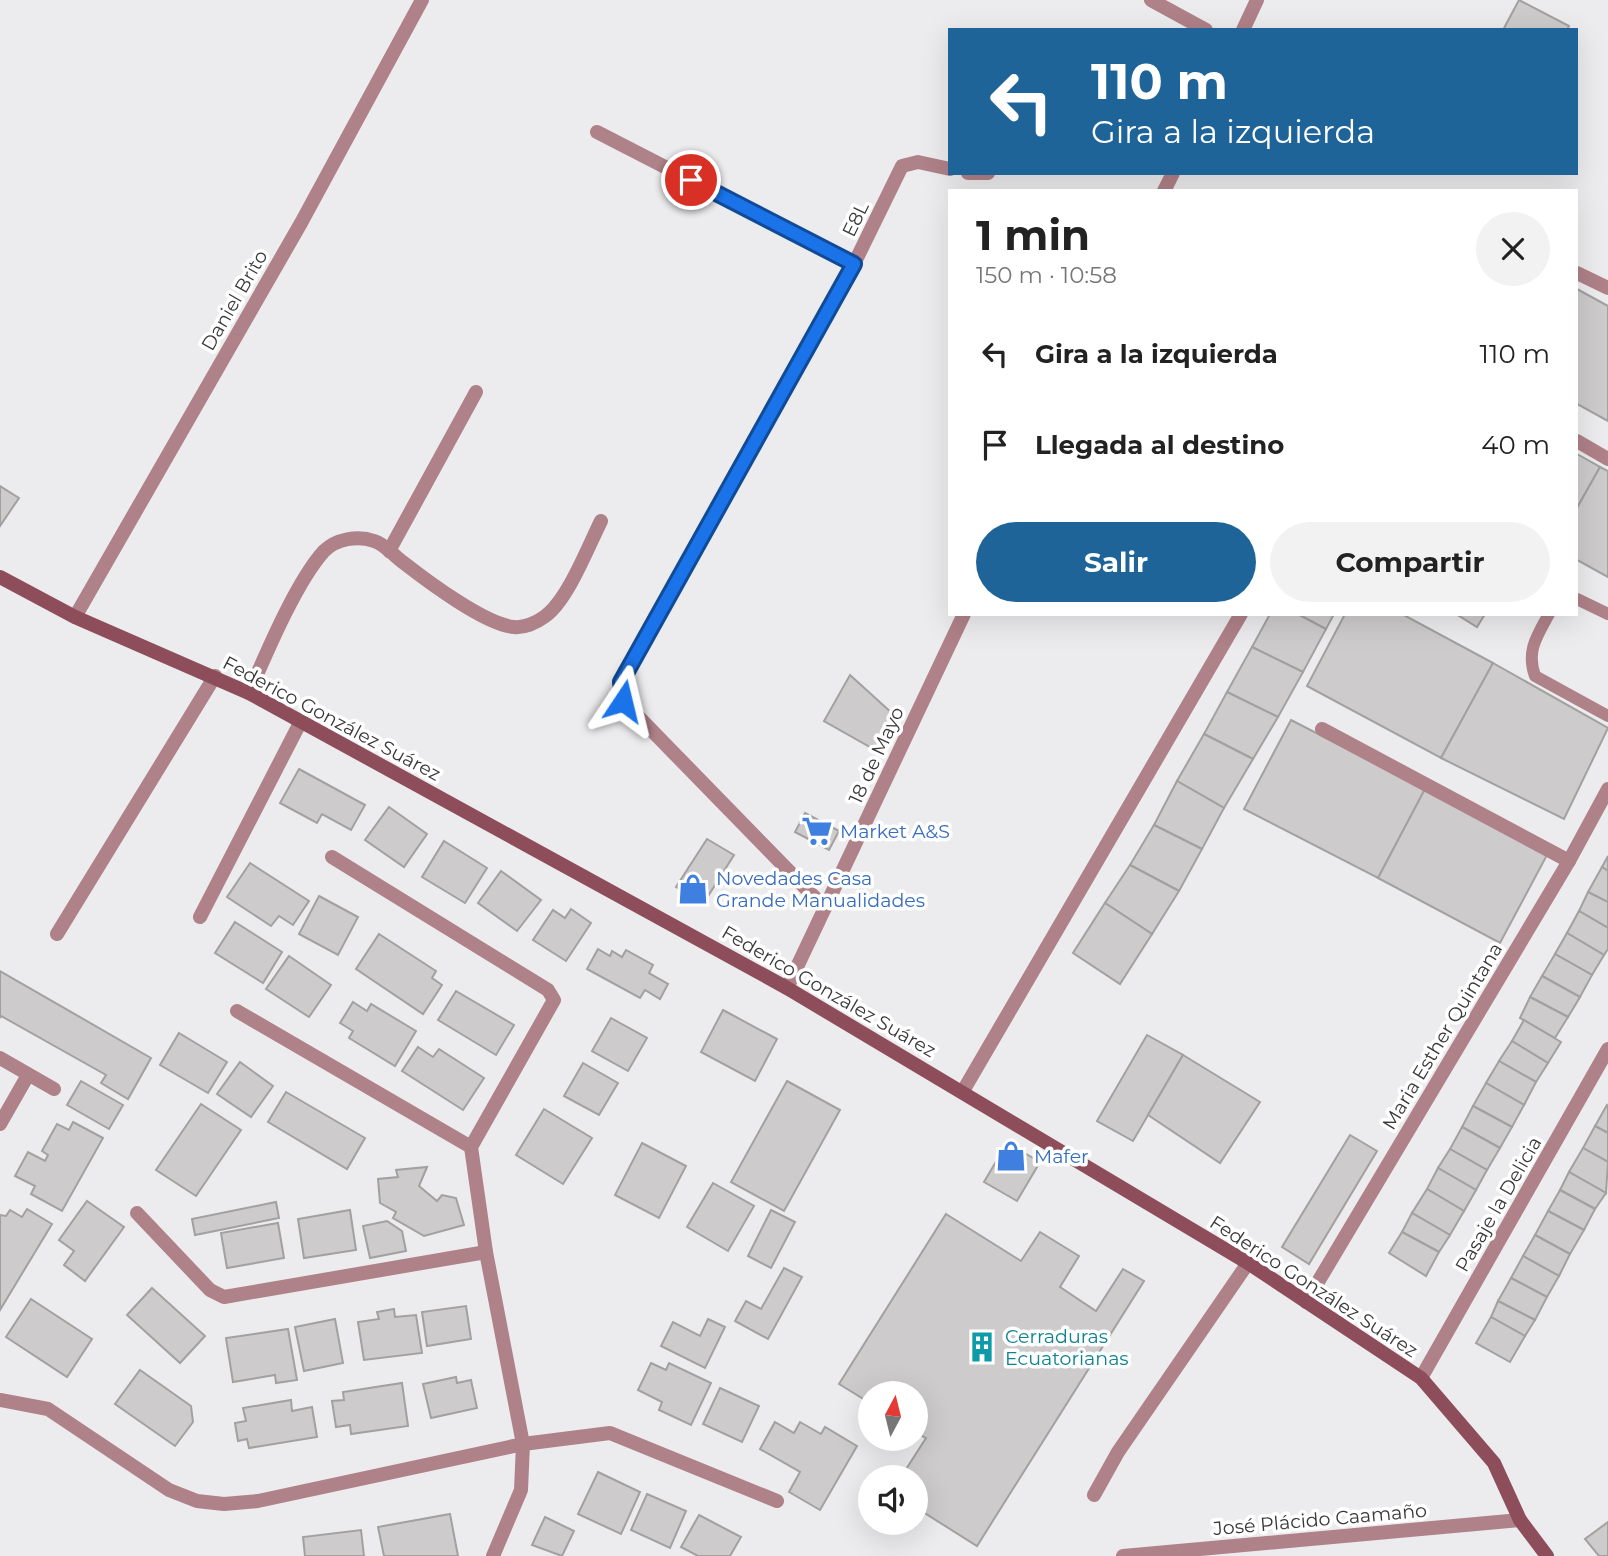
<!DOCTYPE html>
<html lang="es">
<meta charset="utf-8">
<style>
:root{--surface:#fff;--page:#f2f2f2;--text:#222;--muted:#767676;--accent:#1e6498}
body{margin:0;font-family:Montserrat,sans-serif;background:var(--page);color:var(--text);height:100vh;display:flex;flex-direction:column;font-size:26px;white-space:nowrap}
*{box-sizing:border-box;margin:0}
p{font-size:23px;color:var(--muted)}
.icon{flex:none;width:38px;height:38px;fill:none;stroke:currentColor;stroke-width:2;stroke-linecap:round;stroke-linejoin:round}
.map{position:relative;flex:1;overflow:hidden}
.sheet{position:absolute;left:948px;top:189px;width:630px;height:427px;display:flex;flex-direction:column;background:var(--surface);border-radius:0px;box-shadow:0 7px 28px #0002}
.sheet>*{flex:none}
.guide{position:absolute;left:948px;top:28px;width:630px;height:147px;border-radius:0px;box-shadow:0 7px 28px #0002;background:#1e6498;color:#fff;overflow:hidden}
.needle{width:46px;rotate:7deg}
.controls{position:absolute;left:858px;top:1381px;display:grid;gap:14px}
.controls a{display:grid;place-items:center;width:70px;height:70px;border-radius:50%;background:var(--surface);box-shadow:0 7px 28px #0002;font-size:35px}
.pin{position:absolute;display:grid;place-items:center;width:60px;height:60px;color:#fff;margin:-30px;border:4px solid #fff;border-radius:50%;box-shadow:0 2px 7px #0007}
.me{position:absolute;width:77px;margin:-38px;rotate:10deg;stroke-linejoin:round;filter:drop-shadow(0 0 5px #0008)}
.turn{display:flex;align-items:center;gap:24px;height:147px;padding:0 28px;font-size:32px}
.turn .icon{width:91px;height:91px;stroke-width:2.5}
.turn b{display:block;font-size:49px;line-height:60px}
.round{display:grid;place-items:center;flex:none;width:74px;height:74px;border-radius:37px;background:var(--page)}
.overview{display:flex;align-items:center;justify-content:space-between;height:119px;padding:0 28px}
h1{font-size:42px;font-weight:700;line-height:52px}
.cta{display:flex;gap:14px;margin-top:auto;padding:14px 28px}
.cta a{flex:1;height:80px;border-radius:42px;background:var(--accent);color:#fff;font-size:28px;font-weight:700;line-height:80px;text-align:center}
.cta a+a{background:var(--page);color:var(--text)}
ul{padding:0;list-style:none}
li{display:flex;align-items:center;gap:21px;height:91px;padding:0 28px}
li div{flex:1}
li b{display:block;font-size:26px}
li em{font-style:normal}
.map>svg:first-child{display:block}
.building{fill:#cdcbcb;stroke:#a2a1a0;stroke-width:2}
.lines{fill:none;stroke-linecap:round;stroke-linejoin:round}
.lane{stroke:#af8189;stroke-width:12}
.street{stroke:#af8189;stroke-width:14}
.secondary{stroke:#8e4d5b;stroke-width:14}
.route-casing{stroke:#114b97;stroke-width:18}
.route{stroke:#1a73e8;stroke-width:12}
.labels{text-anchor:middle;stroke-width:7;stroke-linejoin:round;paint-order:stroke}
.street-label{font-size:19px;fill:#383839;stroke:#fff}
.shop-label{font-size:19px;fill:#366cbe;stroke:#fff;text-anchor:start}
.culture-label{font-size:19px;fill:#0d838f;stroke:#fff;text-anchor:start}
</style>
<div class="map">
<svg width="1608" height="1556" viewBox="0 0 1608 1556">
<rect width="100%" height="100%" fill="#ececee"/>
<g class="building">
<path d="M1519,0l50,26 -2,4h-64z"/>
<path d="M1577,289l31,17v115l-31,-17z"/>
<path d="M1577,454l23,13 -23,41z"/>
<path d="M1600,467l8,4v106l-31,-17v-52z"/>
<path d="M0,486l19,12 -19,28z"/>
<path d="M1270,614h28l28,15 -23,43 -51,-25z"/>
<path d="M1298,614h36l-8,15z"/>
<path d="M1345,614h57l91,49 -52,95 -134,-72z"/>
<path d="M1456,614h29l-8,13z"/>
<path d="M1252,647l51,25 -25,45 -51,-25z"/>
<path d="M1493,663l115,65 -44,91 -123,-61z"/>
<path d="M850,675l44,40 -19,35 -51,-29z"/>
<path d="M1227,692l51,25 -25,42 -49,-25z"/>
<path d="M1291,720l134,69 -47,89 -134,-69z"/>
<path d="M1204,734l49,25 -29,49 -47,-27z"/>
<path d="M299,769l66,36 -14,25 -29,-16 -5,9 -37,-20z"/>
<path d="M1177,781l47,27 -22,41 -48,-24z"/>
<path d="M1425,789l122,66 -47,88 -122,-65z"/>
<path d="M389,807l38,27 -23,33 -39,-27z"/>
<path d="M805,813l34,18 -10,19 -34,-18z"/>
<path d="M1154,825l48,24 -23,42 -49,-26z"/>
<path d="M707,839l27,16 -31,49 -27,-17z"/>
<path d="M444,841l43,27 -22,35 -43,-26z"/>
<path d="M1608,856v15l-6,-4z"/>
<path d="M250,863l59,38 -16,24 -14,-9 -8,10 -44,-29z"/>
<path d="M1130,865l49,26 -27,43 -47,-31z"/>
<path d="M1602,867l6,4v31l-20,-10z"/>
<path d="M501,871l40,29 -24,31 -39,-28z"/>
<path d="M1588,892l20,10v26l-29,-17z"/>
<path d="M319,896l39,21 -20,38 -39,-21z"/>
<path d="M1105,903l47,31 -32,50 -47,-31z"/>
<path d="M571,909l20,14 -25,38 -33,-21 20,-30 12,8z"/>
<path d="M1579,911l29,17v21l-4,6 -37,-22z"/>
<path d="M235,922l47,30 -19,31 -48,-30z"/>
<path d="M1567,933l37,22 -12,20 -37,-21z"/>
<path d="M379,934l57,37 -4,7 10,7 -19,29 -67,-45z"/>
<path d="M598,949l12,7 2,-5 10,6 4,-7 27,15 -4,8 19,11 -8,15 -15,-9 -5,8 -53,-29z"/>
<path d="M1555,954l37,21 -12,22 -38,-21z"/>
<path d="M289,956l42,29 -22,32 -43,-28z"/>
<path d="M0,971l151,87 -23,41 -27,-16 5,-8 -105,-59 -1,2z"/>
<path d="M1542,976l38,21 -12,20 -38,-20z"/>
<path d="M456,991l58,34 -18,30 -58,-35z"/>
<path d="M1530,997l38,20 -13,21 -35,-20z"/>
<path d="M353,1002l14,9 4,-7 45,27 -21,35 -46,-28 4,-7 -13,-8z"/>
<path d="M723,1010l54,29 -22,42 -54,-29z"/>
<path d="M611,1018l36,20 -19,33 -36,-20z"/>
<path d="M1524,1020l37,22 -13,21 -36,-22z"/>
<path d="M179,1033l48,29 -19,31 -48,-28z"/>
<path d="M1147,1035l36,20 -50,86 -36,-20z"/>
<path d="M1512,1041l36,22 -12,19 -37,-21z"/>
<path d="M418,1047l15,10 6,-8 45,29 -21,32 -61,-39z"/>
<path d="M1183,1055l77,47 -40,61 -72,-48z"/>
<path d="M1499,1061l37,21 -12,23 -38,-22z"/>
<path d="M240,1062l33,24 -22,31 -34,-23z"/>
<path d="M583,1063l35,20 -19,32 -35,-19z"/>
<path d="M81,1081l42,24 -14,24 -42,-24z"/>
<path d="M787,1081l53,29 -56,101 -53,-29z"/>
<path d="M1486,1083l38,22 -12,22 -39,-21z"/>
<path d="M286,1092l79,46 -18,31 -79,-47z"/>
<path d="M201,1104l40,26 -45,66 -40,-26z"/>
<path d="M1607,1105l1,1v27l-13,-7z"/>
<path d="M1473,1106l39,21 -12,21 -38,-21z"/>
<path d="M544,1109l48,29 -29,46 -47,-29z"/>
<path d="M73,1122l30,16 -41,73 -31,-17 4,-8 -20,-10 13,-24 17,9 3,-6 -6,-4 15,-27 12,6z"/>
<path d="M1595,1126l13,7v29l-25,-14z"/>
<path d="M1462,1127l38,21 -13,22 -37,-21z"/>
<path d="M1350,1135l27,16 -68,113 -27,-17z"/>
<path d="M642,1143l44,23 -27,52 -44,-23z"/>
<path d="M1007,1143l33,19 -23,39 -33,-19z"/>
<path d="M1583,1148l25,14 -2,31 -37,-21z"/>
<path d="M1450,1149l37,21 -11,20 -38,-22z"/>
<path d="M427,1167l-8,19 18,15 5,-6 14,3 8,27 -40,11 -31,-18 3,-6 -16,-9 -2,-24 20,-2 -2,-7z"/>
<path d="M1438,1168l38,22 -12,21 -37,-22z"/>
<path d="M1569,1172l37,21 -11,16 -35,-19z"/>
<path d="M713,1183l41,23 -26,45 -41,-24z"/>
<path d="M1427,1189l37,22 -14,24 -38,-22z"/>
<path d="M1560,1190l35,19 -11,21 -36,-19z"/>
<path d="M87,1201l37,26 -39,54 -21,-16 10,-14 -15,-11z"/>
<path d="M276,1202l3,16 -84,17 -3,-16z"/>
<path d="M27,1209l25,15 -52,86v-95l6,1 4,-6 12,7z"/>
<path d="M350,1210l6,40 -52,8 -6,-39z"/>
<path d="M771,1210l24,12 -24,46 -23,-12z"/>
<path d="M1548,1211l36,19 -14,24 -35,-19z"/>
<path d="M1412,1213l38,22 -11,17 -37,-20z"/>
<path d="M946,1214l75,47 19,-29 39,24 -19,31 36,24 27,-42 21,12 -167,265 -62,-39v-30h-14l25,-39 -11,-6v-39h-45v10l-31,-19z"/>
<path d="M387,1221l15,10 4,20 -36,7 -7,-32z"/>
<path d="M278,1223l6,35 -57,10 -6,-35z"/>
<path d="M1402,1232l37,20 -13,24 -37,-23z"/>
<path d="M1535,1235l35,19 -11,22 -36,-20z"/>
<path d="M1523,1256l36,20 -12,21 -36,-19z"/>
<path d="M784,1268l18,9 -34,62 -33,-18 11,-20 15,8z"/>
<path d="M1511,1278l36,19 -12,23 -37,-19z"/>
<path d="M152,1288l53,48 -25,27 -53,-48z"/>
<path d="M31,1299l61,40 -25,38 -61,-40z"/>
<path d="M1498,1301l37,19 -10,16 -34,-19z"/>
<path d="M466,1306l5,33 -44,7 -5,-34z"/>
<path d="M394,1309l1,8 21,-2 6,38 -58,7 -6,-38 21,-3 -2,-7z"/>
<path d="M1491,1317l34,19 -15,26 -34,-19z"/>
<path d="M335,1319l8,44 -39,8 -9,-44z"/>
<path d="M708,1319l17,8 -20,41 -44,-22 12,-24 27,14z"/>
<path d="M288,1329l9,51 -21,3 -1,-8 -42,7 -7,-44z"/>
<path d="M651,1363l15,7 3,-7 42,20 -20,42 -32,-15 3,-8 -24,-12z"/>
<path d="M140,1370l51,36 2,16 -18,24 -60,-42z"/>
<path d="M456,1377l1,6 14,-3 6,28 -46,10 -8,-34z"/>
<path d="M402,1383l6,43 -57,8 -1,-9 -14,2 -4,-26 12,-1 -1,-8z"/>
<path d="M720,1388l39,18 -17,36 -39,-18z"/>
<path d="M291,1400l1,11 20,-4 5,30 -68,11 -2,-9 -9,2 -3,-18 11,-2 -3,-13z"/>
<path d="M775,1422l19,11 6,-11 21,12 4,-7 32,19 -37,64 -31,-18 11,-20 -40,-23z"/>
<path d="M598,1472l42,20 -19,42 -43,-20z"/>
<path d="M647,1494l39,17 -16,37 -39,-18z"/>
<path d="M450,1514l8,42h-74l-6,-29z"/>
<path d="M699,1515l42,22 -11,19h-32l-17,-9z"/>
<path d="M545,1517l29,14 -12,25 -30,-11z"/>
<path d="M1608,1522v34h-9l-14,-17z"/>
<path d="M361,1530l3,26h-59l-2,-19z"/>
</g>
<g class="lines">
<g class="lane">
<path d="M1577,599l31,15"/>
<path d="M1549,614c-12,22 -23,37 -14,62l73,40"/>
</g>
<g class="street">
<path d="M1151,0l55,30"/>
<path d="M1243,30l14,-30"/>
<path d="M597,132l257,132"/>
<path d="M968,173h20"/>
<path d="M1164,191l9,-18"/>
<path d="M1577,273l31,15"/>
<path d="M1577,441l31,18"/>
<path d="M389,551l87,-159"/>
<path d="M75,617l226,-394 121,-223"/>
<path d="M249,693c17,-39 47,-111 75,-142 12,-12 34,-16 50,-10 11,3 20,15 30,22 23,18 82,62 110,64 10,1 22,-4 30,-10 23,-15 44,-70 57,-96"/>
<path d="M1322,729l247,132"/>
<path d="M332,857l216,133 6,10 -83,147 15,105 37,192 -2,46 -28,66"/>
<path d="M825,908l-202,-207 -2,-19 233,-418 48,-98 16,-4 32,7"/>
<path d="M200,917l101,-196"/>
<path d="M57,934l158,-258"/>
<path d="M787,988l177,-374"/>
<path d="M237,1011l234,136"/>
<path d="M0,1058l54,31"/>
<path d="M963,1091l278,-477"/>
<path d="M0,1124l28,-49"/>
<path d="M137,1213l73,77 14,7 262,-45"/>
<path d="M1306,1302l263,-441 39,-72"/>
<path d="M1421,1378l187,-329"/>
<path d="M0,1400l48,9 121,81 28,11 27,3 34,-3 265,-57 87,-11 167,68"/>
<path d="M1094,1495l24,-43 130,-189"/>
<path d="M1123,1556l397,-36"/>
</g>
<path class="secondary" d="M0,577l75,40 174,76 538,295 461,275 173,115 73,85 26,57 27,36"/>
</g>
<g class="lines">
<g class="route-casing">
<path id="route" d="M623,701l-2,-19 233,-418 -163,-84"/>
</g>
<use href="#route" class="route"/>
</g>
<defs>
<g id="supermarket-bare" transform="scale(2.415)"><path d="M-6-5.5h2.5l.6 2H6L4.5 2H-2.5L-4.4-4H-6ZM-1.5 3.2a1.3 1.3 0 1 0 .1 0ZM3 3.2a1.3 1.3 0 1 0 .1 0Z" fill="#3f7fe0" stroke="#fff" stroke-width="2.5" paint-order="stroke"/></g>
<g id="shop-bare" transform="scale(2.415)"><path d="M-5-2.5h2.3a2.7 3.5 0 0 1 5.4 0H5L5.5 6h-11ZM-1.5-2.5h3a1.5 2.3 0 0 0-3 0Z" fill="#3f7fe0" stroke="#fff" stroke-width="2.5" paint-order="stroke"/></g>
<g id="building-bare" transform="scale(2.415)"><path d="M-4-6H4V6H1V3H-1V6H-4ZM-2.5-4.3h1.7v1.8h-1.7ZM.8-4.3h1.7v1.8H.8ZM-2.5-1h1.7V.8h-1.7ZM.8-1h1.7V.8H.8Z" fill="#0f9aa8" stroke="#fff" stroke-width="2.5" paint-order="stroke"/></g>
</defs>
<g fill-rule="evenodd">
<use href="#supermarket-bare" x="817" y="831"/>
<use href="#shop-bare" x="693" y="889"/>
<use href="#shop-bare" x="1011" y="1156"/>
<use href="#building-bare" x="982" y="1347"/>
</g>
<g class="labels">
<g class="street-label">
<text transform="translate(855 219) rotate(-64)" y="7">E8L</text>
<text transform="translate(234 300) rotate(-60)" y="7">Daniel Brito</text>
<text transform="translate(332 718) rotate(28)" y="7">Federico González Suárez</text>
<text transform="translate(876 755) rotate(-65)" y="7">18 de Mayo</text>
<text transform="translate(829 991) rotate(30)" y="7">Federico González Suárez</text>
<text transform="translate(1442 1036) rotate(-59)" y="7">Maria Esther Quintana</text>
<text transform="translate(1498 1204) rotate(-60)" y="7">Pasaje la Delicia</text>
<text transform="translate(1314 1286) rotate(33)" y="7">Federico González Suárez</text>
<text transform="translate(1320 1519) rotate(-5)" y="7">José Plácido Caamaño</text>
</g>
<g class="shop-label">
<text x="840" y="838">Market A&amp;S</text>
<text x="716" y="885">Novedades Casa<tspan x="716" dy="22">Grande Manualidades</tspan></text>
<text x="1034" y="1163">Mafer</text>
</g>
<g class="culture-label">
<text x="1005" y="1343">Cerraduras<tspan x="1005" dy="22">Ecuatorianas</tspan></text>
</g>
</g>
</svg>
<div class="controls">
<a><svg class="needle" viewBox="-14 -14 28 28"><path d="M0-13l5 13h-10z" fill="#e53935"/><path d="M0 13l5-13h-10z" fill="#767676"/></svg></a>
<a><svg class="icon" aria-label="sound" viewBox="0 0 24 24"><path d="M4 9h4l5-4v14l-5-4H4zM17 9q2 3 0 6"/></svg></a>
</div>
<div class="pin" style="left:691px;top:180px;background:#d93025"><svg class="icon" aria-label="arrive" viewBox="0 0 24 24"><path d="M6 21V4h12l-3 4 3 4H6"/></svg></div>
<svg class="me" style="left:623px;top:701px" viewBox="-20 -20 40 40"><path d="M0-17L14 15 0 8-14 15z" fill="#1a73e8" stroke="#fff" stroke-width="4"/></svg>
<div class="guide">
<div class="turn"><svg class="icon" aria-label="left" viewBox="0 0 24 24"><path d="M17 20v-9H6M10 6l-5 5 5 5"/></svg><div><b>110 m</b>Gira a la izquierda</div></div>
</div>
<section class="sheet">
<div class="overview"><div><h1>1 min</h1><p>150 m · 10:58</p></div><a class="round"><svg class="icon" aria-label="close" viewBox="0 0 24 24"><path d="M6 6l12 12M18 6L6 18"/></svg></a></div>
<ul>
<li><svg class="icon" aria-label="left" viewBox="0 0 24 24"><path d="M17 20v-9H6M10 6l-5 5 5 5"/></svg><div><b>Gira a la izquierda</b></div><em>110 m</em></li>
<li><svg class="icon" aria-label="arrive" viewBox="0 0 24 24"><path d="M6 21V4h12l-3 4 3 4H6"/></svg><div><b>Llegada al destino</b></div><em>40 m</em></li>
</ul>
<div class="cta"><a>Salir</a><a>Compartir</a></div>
</section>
</div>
